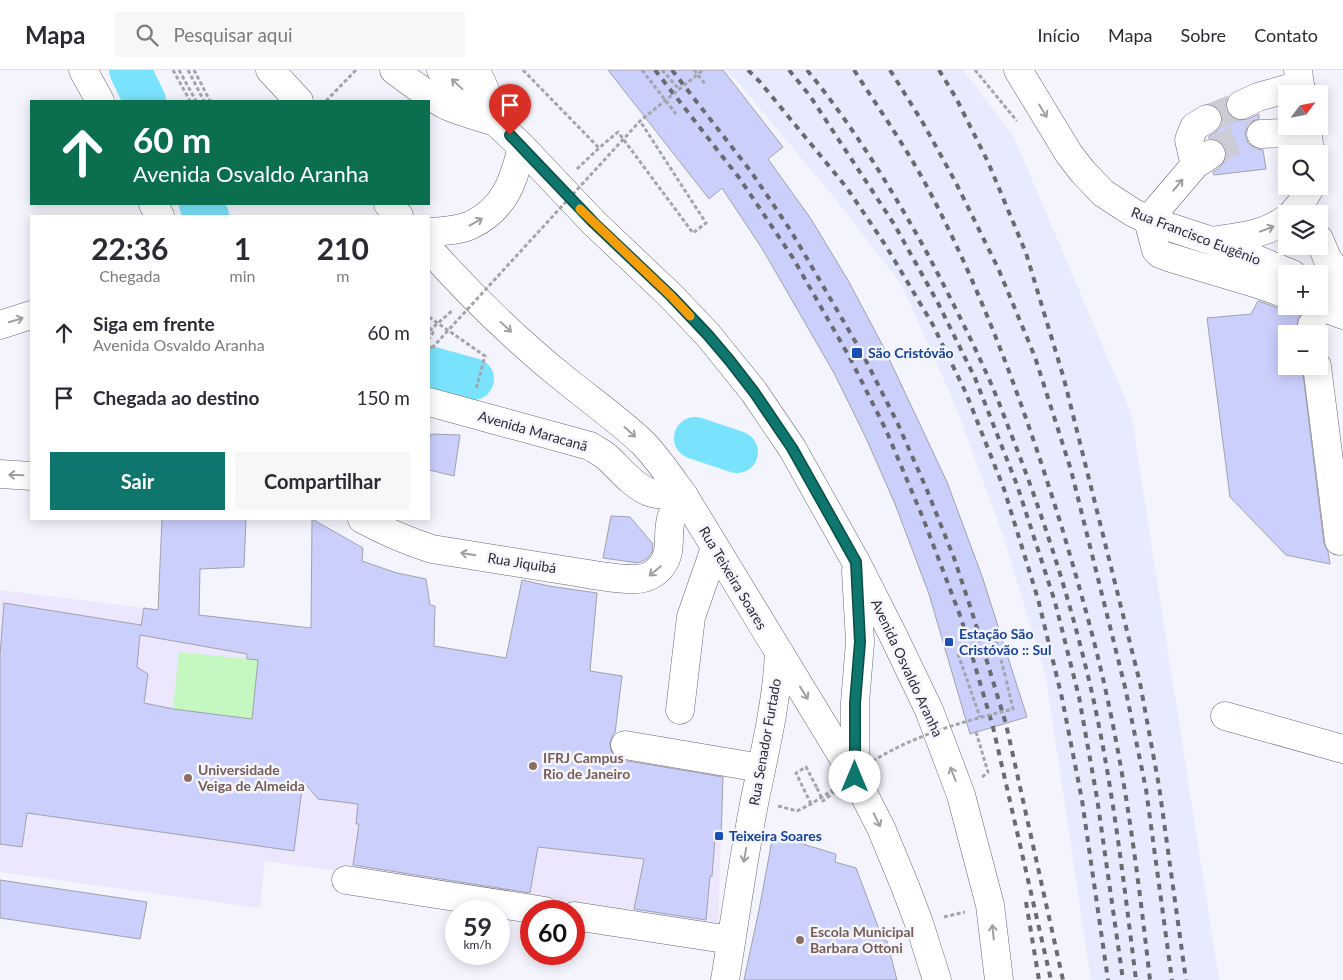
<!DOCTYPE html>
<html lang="pt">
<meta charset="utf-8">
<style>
:root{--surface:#fff;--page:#f7f7f7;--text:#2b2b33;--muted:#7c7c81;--line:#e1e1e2;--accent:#0f766e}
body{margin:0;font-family:Lato,sans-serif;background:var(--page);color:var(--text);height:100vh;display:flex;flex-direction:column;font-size:19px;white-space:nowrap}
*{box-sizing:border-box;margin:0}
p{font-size:16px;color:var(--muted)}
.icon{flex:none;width:28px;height:28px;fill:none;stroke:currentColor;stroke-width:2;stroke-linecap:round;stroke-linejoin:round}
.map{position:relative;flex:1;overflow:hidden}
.drawer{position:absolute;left:30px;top:145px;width:400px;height:305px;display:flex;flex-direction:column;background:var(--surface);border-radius:0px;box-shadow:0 2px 12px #0003}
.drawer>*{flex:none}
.banner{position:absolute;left:30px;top:30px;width:400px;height:105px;border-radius:0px;box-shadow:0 2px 12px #0003;background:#0b6e4f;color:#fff;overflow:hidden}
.needle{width:32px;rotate:58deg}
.buttons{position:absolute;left:1278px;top:15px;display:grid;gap:10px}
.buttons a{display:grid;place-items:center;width:50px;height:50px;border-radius:0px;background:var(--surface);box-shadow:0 2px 12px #0003;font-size:25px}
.speed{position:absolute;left:445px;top:830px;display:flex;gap:10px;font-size:25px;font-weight:700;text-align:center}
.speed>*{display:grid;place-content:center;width:65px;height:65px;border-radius:50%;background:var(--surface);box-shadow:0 2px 12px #0003;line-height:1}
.speed small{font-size:12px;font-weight:400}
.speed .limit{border:8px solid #d22;background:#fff;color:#111}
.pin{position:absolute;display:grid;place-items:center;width:42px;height:42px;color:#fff;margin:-51px -21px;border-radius:50% 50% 50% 0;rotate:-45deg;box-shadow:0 0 5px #0007}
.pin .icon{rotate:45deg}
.me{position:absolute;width:55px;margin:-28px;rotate:0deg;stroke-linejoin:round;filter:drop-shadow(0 0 4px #0008)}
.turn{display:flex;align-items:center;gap:18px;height:105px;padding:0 20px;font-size:22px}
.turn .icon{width:65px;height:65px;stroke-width:2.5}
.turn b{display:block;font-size:35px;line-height:42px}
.eta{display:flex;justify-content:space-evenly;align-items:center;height:85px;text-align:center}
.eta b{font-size:30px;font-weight:700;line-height:35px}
.button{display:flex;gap:10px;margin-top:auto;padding:10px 20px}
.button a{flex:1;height:58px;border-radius:0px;background:var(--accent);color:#fff;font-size:20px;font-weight:700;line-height:58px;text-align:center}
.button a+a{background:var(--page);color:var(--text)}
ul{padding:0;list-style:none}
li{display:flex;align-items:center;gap:15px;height:65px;padding:0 20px}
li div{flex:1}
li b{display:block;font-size:19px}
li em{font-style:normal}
header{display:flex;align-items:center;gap:30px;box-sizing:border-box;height:70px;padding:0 25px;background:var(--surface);border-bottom:1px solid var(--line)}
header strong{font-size:24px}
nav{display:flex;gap:28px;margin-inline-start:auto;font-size:18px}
.search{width:350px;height:45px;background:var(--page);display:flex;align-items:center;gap:12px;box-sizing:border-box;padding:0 18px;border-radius:0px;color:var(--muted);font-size:19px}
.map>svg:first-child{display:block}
.built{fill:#e8eafd}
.education{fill:#ede7fd}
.green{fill:#c5f7c1}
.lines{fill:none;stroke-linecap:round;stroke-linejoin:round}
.river{stroke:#79e3fd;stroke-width:42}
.building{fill:#cacffc;stroke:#a1a2ac;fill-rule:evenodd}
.minor-tunnel{stroke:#cbccd4;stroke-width:28;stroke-dasharray:28 14;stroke-linecap:butt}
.minor-casing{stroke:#686973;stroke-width:29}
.major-casing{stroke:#686973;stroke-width:29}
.path{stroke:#a4a5ac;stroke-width:3;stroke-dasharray:4 2.5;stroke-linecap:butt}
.minor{stroke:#fff;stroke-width:28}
.major{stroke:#fff;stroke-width:28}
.rail{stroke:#6a6b70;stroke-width:4;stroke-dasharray:6 6;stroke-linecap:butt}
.path-bridge{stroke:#a4a5ac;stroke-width:3;stroke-dasharray:4 2.5;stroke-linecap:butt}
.oneway{stroke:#a0a0a2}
.route-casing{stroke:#0a4d48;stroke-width:12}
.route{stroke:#0f766e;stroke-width:9}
.slow{stroke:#f59e0b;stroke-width:9}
.transit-dot{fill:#1a4fb4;stroke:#f3f4fd;stroke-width:2}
.education-dot{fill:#8d6e63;stroke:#f3f4fd;stroke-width:2}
.labels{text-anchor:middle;stroke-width:5;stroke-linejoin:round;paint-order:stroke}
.street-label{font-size:14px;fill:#2b2c30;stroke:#f3f4fd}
.transit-label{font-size:14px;font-weight:bold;fill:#164399;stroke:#f3f4fd;text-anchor:start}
.education-label{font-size:14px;font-weight:bold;fill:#785e54;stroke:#f3f4fd;text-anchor:start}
</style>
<header>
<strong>Mapa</strong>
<div class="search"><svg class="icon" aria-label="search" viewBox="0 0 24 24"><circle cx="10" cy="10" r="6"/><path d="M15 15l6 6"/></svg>Pesquisar aqui</div>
<nav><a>Início</a><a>Mapa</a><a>Sobre</a><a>Contato</a></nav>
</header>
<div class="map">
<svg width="1343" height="910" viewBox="0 0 1343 910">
<rect width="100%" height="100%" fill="#f3f4fd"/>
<path class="built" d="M725,0h238l51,67 117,276 88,567h-128l-45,-302 -43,-143 -48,-131 -54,-120 -64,-83 -99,-119z"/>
<path class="education" d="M0,520l371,46 251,40 -6,50v30l107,15 -5,162 -366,-60 -87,-12 -5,47 -260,-36z"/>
<path class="green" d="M179,582l79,8 -6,59 -79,-10z"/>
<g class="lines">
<g class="river">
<path d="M130,0l15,31"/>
<path d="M200,134l8,12"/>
<path d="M429,297l44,12"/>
<path d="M695,368l42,14"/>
</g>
</g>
<g class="building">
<path d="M608,0h115l60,77 -15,12 43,60 38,63 35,66 63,134 35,94 45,141 -57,17 -41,-140 -34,-90 -29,-66 -32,-65 -71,-123 -41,-62 -13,11z"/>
<path d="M1226,36l1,6 5,6 7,2 9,-1 11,-5v5l-7,2 -5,5 -2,9 3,8 5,5 10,2 3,19 -52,6 -1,-3 7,-5 5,-6 1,-9 -2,-7 -7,-5 -8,-1v-3l7,-4 5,-6 2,-8 -2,-7 -4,-3z"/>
<path d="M1258,231l23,8h7l5,-1 8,4v2l-3,5 -1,15h-11v32h16l22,177 4,9 2,12 -44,-9 -56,-58 -23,-179 44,-4z"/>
<path d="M431,364l29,1 -6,41 -25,-6v-28z"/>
<path d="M611,446l19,1 23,27 -1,8 -5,7 -9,4 -35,-5z"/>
<path d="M162,449h84l-2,48 -44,2 -1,46 112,13 1,-109 51,29 -1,13 35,12 29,6 4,26 5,1 -1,40 72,12 16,-78 27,6 48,7 -7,78 32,5 -7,57 -2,2 -3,8 1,8 4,6 7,3 101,17 -2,63 -6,-1 -3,37h-2l-4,44 -72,-11 10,-50 -106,-12 -8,46 -177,-28 6,-41h-3l2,-20 -40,-5 -15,-18 -9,70 -267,-38 -5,34 -22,-3v-189l4,-52 137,22v1l3,-18 14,2zM140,565l107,19v5l11,1 -6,59 -79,-10 -29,-6 4,-29 -11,-7z"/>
<path d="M773,765l63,19 -1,8 21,6 27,72 4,1 10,39h-153l15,-70z"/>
<path d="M0,810l147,22 -7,37 -140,-21z"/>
</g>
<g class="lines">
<g class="minor-tunnel">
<path d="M1207,49l34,-14"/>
<path d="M1211,84c17,-12 30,-18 50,-20"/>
</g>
<g class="minor-casing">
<g id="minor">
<path d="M83,0l17,31"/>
<path d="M1241,35l17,-8 42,-12"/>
<path d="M1261,64l47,-2"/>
<path d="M1211,84l-16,11 -47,55 8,30 4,4 8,3 90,27 28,10"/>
<path d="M1195,95l-6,-25 5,-13 13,-8"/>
<path d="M153,134l7,12"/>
<path d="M1319,236l24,9"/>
<path d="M0,255l31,-10"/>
<path d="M1312,255l1,9"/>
<path d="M1317,296l22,175"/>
<path d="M0,404l31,2"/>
<path d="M362,449c22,12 45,22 70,30 44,7 87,14 131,21 22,3 51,10 72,9 9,0 18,-4 24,-10 15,-16 7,-31 12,-50 2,-9 8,-16 13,-23 -12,-1 -25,0 -35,-4 -17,-7 -29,-23 -42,-35 -5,-4 -11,-7 -17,-11l-161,-44"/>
<path d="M680,640l11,-93 24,-69"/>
<path d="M1225,646l118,33"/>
<path d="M625,675l136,23"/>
<path d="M346,810l199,31"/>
<path d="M574,846l157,24"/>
<path d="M725,910c10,-60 18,-121 30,-181 10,-49 22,-97 24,-147"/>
</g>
</g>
<g class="major-casing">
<g id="major">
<path d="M270,0l29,31"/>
<path d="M394,0c17,13 34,26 53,36 14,6 28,10 42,14"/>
<path d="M441,0l81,77 72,76 77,73 37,39 46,57 38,56 64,114 36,71 37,77 32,85 29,110 9,75"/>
<path d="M475,0l7,13 13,31"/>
<path d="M1018,0l51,84 14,18 20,21 29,19 16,8 64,21 80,33"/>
<path d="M1298,0l3,24"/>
<path d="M1307,56l3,28"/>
<path d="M388,134l11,12"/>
<path d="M1292,144l8,-9 11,-19"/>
<path d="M429,162c14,-1 29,-1 42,-7 34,-16 43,-45 51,-78"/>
<path d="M1319,169l9,21 15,18"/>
<path d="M1212,171c25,-4 53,-6 74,-22"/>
<path d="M429,179c42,47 88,92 138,132 26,21 53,40 77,63 15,16 27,34 40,52l171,281 26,51 24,58 14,37 18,57"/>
<path d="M1319,214l24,8"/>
<path d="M855,707v-74l5,-61 -4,-71"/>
</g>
</g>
<g class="path">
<path d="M173,0l17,31"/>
<path d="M179,0l17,31"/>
<path d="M188,0l16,31"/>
<path d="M194,0l16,31"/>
<path d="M523,0l76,78"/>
<path d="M642,0l34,44"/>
<path d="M662,0l17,19"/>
<path d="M694,0l11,14"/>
<path d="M975,0l42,51"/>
<path d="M326,31l30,-31"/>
<path d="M577,99l22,-21 19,-16 75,101 13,-10 -66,-102"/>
<path d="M429,247l56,39 -9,33"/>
<path d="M429,261l24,-21"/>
<path d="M429,276l3,2"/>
<path d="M996,571l10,38"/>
<path d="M958,584l22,63"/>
<path d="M976,662l12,40 -7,6"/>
<path d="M811,734l-15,-31 10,-6 11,21"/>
<path d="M778,736l19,5 14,-7 22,-14"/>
<path d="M944,847l21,-5"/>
</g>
<use href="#minor" class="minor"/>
<use href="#major" class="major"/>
<g class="rail">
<path d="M655,0l85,109 53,79 57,100 36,72 37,88 38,100 32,109 58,253"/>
<path d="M672,0l80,103 39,58 71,122 35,69 30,68 27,68 18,54 34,112 57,256"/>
<path d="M748,0l12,12 87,106 39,58 47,79 33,68 38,96 34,110 24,99 20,102 26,180"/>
<path d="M789,0l21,26 84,128 44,79 37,75 42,107 38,117 24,95 18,101 26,182"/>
<path d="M807,0c46,56 84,118 119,181 22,42 44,85 63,128 9,20 16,40 24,60 32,82 59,167 79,254 21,94 32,191 44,287"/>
<path d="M854,0c27,42 56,83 79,128 54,105 94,217 129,330 16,54 32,109 44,164 21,95 33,191 44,288"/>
<path d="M890,0l33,53 32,58 43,87 37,89 36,113 54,217 21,102 26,191"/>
<path d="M939,0l17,28 32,64 38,91 38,126 76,304 19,103 27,194"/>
<path d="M1026,832l13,78"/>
</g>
<g class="path-bridge">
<path d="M429,258l5,3 -5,8"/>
<path d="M432,278l208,-227 63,-51"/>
<path d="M817,718l6,13c13,-10 25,-22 38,-32 45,-32 100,-47 152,-60l-7,-30"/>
</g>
</g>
<defs><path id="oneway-shaft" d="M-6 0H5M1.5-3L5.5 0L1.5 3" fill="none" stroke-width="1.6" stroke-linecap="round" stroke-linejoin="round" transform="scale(1.25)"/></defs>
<g class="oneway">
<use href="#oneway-shaft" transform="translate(457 14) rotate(-137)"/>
<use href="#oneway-shaft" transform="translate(1043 41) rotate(59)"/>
<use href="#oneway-shaft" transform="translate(1178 115) rotate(-50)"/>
<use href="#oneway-shaft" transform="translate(476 152) rotate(-29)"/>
<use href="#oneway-shaft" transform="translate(1267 159) rotate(-21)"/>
<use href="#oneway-shaft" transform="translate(16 250) rotate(-17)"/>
<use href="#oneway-shaft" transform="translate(506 257) rotate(43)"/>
<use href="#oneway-shaft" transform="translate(630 362) rotate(42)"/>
<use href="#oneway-shaft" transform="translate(16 405) rotate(-178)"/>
<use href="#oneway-shaft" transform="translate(468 484) rotate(-171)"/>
<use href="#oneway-shaft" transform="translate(655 501) rotate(140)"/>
<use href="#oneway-shaft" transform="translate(804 623) rotate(58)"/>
<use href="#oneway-shaft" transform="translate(953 704) rotate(-111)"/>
<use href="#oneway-shaft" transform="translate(877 750) rotate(64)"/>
<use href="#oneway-shaft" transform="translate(745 785) rotate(100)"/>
<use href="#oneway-shaft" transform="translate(993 862) rotate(-96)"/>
</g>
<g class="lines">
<g class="route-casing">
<path id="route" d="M510,65l84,88 77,73 37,39 22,26 24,31 38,56 64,114 4,80 -5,61v74"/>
</g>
<use href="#route" class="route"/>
<path class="slow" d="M580,139l91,87 19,20"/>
</g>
<g class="transit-dot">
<rect x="851" y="277" width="12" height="12" rx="2.5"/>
<rect x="944" y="567" width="10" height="10" rx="2.5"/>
<rect x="714" y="761" width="10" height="10" rx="2.5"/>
</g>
<g class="education-dot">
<circle cx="533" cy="696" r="5"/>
<circle cx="188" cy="708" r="5"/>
<circle cx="800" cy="870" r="5"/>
</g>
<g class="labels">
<g class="street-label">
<text transform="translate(1196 166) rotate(21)" y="5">Rua Francisco Eugênio</text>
<text transform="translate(533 361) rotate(16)" y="5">Avenida Maracanã</text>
<text transform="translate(522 493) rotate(9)" y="5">Rua Jiquibá</text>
<text transform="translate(733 508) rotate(59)" y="5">Rua Teixeira Soares</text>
<text transform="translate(907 598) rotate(65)" y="5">Avenida Osvaldo Aranha</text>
<text transform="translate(765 672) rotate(-80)" y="5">Rua Senador Furtado</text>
</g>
<g class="transit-label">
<text x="868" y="288">São Cristóvão</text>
<text x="959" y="569">Estação São<tspan x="959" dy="16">Cristóvão :: Sul</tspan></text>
<text x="729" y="771">Teixeira Soares</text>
</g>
<g class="education-label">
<text x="543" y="693">IFRJ Campus<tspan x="543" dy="16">Rio de Janeiro</tspan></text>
<text x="198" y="705">Universidade<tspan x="198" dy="16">Veiga de Almeida</tspan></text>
<text x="810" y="867">Escola Municipal<tspan x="810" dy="16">Barbara Ottoni</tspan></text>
</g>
</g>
</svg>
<div class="buttons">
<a><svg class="needle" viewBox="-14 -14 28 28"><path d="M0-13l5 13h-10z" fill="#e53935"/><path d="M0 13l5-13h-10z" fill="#7c7c81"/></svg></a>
<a><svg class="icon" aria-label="search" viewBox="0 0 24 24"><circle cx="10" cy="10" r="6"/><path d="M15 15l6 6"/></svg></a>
<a><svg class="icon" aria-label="layers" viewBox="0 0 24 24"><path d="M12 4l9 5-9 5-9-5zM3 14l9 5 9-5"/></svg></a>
<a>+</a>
<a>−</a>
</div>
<div class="speed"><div>59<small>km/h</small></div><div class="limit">60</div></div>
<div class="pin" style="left:510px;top:65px;background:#d93025"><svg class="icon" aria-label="arrive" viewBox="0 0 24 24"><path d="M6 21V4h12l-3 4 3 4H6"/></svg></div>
<svg class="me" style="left:855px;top:707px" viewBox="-20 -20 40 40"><circle r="19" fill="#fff"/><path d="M0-13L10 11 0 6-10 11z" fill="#0f766e"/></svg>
<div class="banner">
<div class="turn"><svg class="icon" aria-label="ahead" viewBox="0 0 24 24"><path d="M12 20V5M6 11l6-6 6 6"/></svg><div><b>60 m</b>Avenida Osvaldo Aranha</div></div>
</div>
<section class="drawer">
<div class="eta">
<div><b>22:36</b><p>Chegada</p></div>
<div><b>1</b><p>min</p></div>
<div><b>210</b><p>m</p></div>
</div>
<ul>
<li><svg class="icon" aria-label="ahead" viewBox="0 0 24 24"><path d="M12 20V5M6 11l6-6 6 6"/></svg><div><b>Siga em frente</b><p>Avenida Osvaldo Aranha</p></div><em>60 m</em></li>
<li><svg class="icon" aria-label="arrive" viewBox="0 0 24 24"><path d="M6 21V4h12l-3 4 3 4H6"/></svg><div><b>Chegada ao destino</b></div><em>150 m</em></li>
</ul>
<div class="button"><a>Sair</a><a>Compartilhar</a></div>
</section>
</div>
